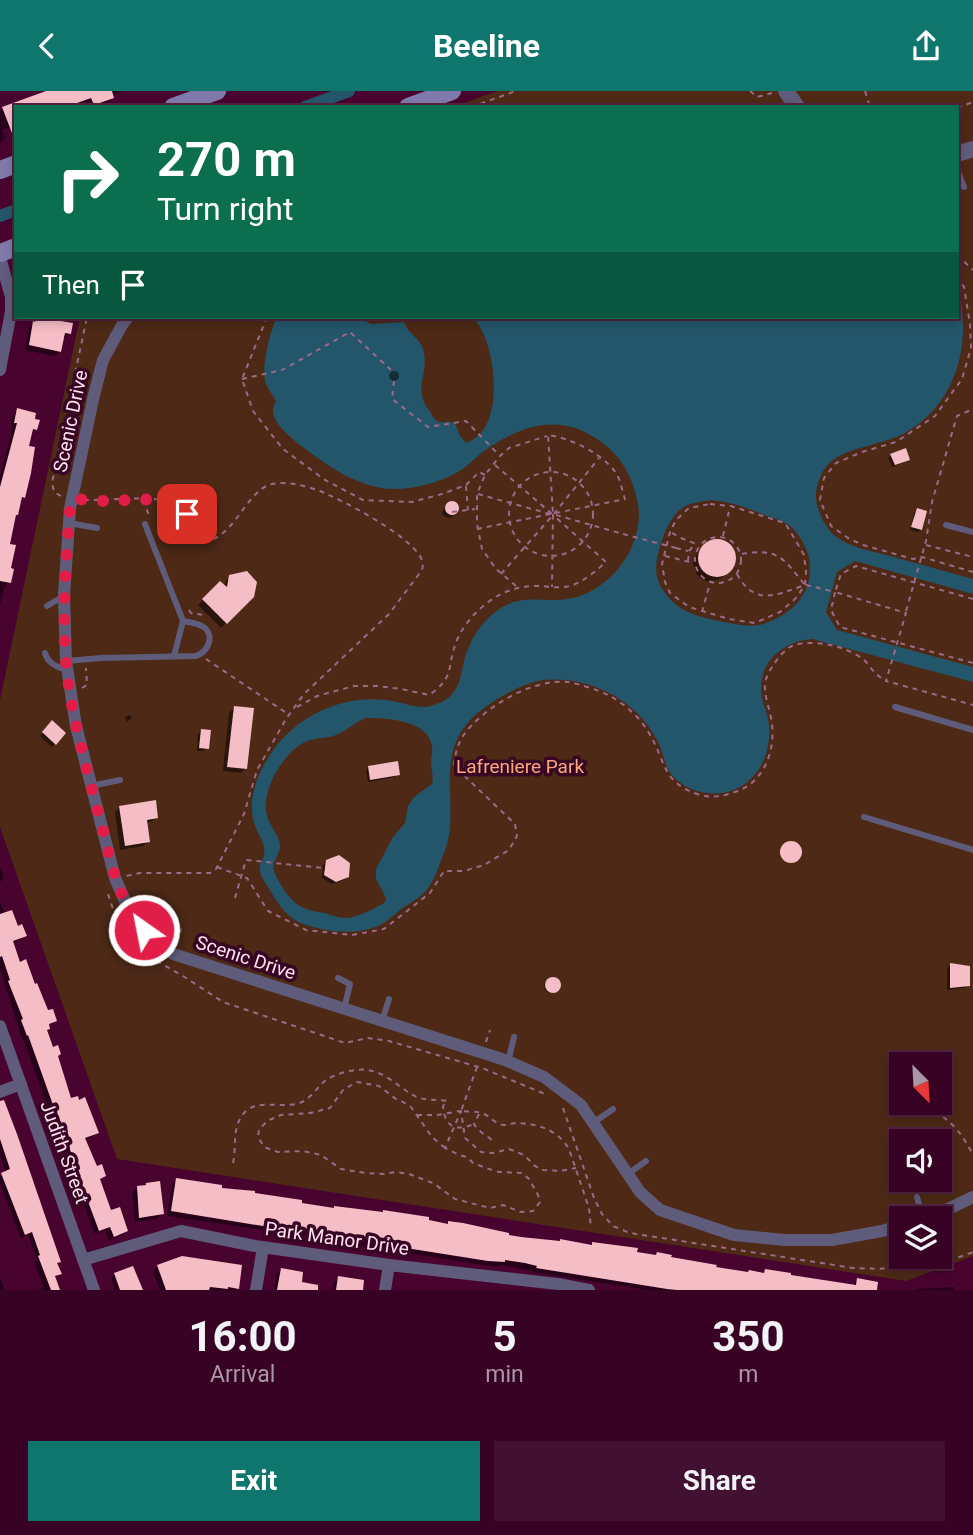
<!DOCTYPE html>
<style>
:root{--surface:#370223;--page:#421030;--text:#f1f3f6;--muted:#aa97a6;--line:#512441;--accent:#0f766e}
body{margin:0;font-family:Roboto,sans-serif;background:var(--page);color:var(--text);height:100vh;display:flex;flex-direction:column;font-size:26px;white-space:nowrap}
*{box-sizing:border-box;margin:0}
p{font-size:23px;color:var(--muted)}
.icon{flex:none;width:38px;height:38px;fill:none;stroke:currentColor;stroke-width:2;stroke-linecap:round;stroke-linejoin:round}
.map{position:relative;height:1199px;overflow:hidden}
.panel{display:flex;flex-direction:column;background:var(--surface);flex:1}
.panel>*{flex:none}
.top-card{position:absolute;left:14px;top:14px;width:945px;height:214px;border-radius:0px;box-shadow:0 4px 10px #0003,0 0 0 2px var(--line);background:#0b6e4f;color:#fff;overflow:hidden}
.needle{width:46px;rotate:156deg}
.fabs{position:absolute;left:889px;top:961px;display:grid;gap:14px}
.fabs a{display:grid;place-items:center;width:63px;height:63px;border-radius:0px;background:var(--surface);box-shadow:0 4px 10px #0003,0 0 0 2px var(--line);font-size:35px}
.pin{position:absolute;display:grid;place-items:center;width:60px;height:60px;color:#fff;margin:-30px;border-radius:14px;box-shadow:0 4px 10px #0006}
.me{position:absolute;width:77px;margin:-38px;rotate:327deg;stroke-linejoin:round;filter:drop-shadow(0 0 5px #0008)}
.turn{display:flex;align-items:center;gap:24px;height:147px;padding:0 28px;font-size:32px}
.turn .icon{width:91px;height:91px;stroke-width:2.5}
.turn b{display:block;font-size:49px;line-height:60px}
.then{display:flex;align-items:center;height:66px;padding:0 28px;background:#0003;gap:14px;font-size:26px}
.eta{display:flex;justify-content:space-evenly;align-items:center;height:119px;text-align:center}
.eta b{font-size:42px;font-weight:700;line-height:49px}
.primary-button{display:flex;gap:14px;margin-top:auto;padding:14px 28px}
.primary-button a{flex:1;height:80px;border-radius:0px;background:var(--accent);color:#fff;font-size:28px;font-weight:700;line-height:80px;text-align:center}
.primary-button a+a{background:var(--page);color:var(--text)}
header{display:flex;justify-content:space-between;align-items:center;height:91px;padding:0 28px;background:var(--accent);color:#fff;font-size:32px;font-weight:700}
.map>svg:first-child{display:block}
.green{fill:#4d2916;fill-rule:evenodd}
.water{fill:#24566b;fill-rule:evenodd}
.shadow{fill:#0007}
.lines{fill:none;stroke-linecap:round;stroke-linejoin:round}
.canal{stroke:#24566b;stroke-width:12}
.building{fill:#f5bdc5}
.path{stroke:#9c6a87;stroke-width:2;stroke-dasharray:5 5;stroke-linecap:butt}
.service{stroke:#5f5c7b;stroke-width:6}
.minor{stroke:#5f5c7b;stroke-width:12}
.tertiary{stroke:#5f5c7b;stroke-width:16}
.secondary{stroke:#7f7aab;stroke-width:18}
.path-bridge{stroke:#9c6a87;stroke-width:2;stroke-dasharray:5 5;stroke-linecap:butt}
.route{stroke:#e11d48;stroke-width:12;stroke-dasharray:0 21.6}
.labels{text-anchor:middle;stroke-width:7;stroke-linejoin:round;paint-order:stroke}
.street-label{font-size:19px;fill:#fee3ef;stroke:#380524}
.park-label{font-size:19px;fill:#fba97c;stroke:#380524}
</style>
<header><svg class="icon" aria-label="back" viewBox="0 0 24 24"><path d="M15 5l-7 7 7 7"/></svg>Beeline<svg class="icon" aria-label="share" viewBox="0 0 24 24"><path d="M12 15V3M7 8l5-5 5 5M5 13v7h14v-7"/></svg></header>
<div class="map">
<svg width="973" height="1199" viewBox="0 0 973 1199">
<rect width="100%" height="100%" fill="#49032f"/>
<path class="green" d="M497,0h476v1165l-67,25 -789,-122 -117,-332v-127l80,-383h877v-210h-504zM901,973h39v39h-39zM901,1050h39v38h-39zM901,1127h39v39h-39z"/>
<path class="water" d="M957,192c16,58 1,121 -54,151 -22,11 -50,12 -70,26 -10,7 -16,22 -17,33 -1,14 8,34 19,43 15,12 38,15 55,20 28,8 55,15 83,23v15l-118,-33 -18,11 -11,40 11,18 136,37v15l-161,-43c-27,2 -52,21 -51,51 0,10 5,19 7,29 5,27 -5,56 -30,69 -24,12 -57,4 -71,-20 -1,-3 -5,-16 -6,-19 -4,-10 -9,-18 -15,-26 -24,-31 -69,-49 -108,-42 -19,4 -38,16 -54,27 -46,34 -31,71 -34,119 -1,14 -6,26 -11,39 -3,9 -8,19 -14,26 -7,7 -17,12 -25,18 -7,6 -16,14 -25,17 -22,8 -46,5 -69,-2 -17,-5 -26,-18 -35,-33 -2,-3 -9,-14 -10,-17 -3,-11 0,-10 3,-20 2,-12 -4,-16 -8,-27 -12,-28 4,-62 22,-84 25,-31 68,-49 107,-44 17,1 33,11 49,5 31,-10 24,-32 34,-56 6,-16 16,-29 30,-39 24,-17 43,-7 69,-11 42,-6 78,-52 71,-95 -5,-25 -14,-44 -34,-60 -41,-32 -80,-21 -120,7 -8,6 -15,14 -23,19 -18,12 -46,19 -67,19 -33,0 -65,-22 -90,-41 -11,-9 -31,-23 -31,-38 0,-3 2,-6 3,-9 -4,-7 -9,-13 -11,-21 -3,-16 5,-49 12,-63h81l13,7 33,-2c4,13 17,15 20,31 4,22 -11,37 5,57 3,5 5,10 10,12 6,1 10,-1 16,1l5,13 6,7c5,-2 10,-5 14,-9 21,-22 15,-78 2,-103 -2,-5 -6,-10 -9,-14h484zM711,409c21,2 37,8 56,16 6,2 14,4 20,8 10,6 17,19 21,30 9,33 -11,58 -42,69 -13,5 -28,2 -42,-1 -19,-4 -40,-8 -53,-22 -6,-6 -12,-15 -14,-23 -4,-18 9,-57 24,-68 9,-7 19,-7 30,-9zM366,627c21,0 62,2 66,28 1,5 -1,11 -1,16 0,8 3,14 1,22l-18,13 -6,9 -3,17 -12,14 -17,32v10l10,19 -1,4c-8,6 -29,16 -39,16 -7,0 -15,-3 -21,-5 -7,-1 -15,-2 -21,-5 -13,-5 -25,-24 -30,-37 -3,-10 6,-16 6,-25 -1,-13 -13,-22 -14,-35 -3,-24 19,-61 41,-70 10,-4 22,-2 31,-7 11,-5 17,-12 28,-16z"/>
<g class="shadow">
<path d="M51,0h72l-12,4 1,2 -4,5 -15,5h-4l-2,-6 -17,6h-54v18l-14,5 3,8 -5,5v-31l3,-4z"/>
<path d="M37,227l33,15 -5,5h-3l-2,13 -5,5 -30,-6 4,-22z"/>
<circle cx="394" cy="285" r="5"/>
<path d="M18,319l18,19 -5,4 -4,14 -3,50 -5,5 -6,16 -5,27 1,37 -5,6 -4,17v-129l13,-49h-2l2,-12z"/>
<path d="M891,364l17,4 -3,3 -13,5 -4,-9z"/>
<path d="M452,412l4,1 1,5 -5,8 -4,1 -4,-2 -2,-3 2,-5z"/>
<path d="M917,419l4,19 -3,3 -8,-2 4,-17z"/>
<path d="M712,450h7l7,2 6,5 3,7 -1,8 -3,7 -11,9 -12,3 -11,-7 -4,-12 2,-6 4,-6z"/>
<path d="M230,486l23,19 -32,32 -23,-23 22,-22 4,4 1,-5z"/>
<path d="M234,617l12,60 -5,5 -18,-2 6,-58z"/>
<path d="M128,624h2l2,3 -5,4 -2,-4z"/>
<path d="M52,632l12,10 -12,14 -12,-11z"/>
<path d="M201,640l6,17 -3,3h-7l1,-17z"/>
<path d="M369,676l29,7 -3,3 -27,5 -2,-12z"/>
<path d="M120,716l36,10 -5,5 -6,1 3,18 -5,5 -23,4 -5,-38z"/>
<circle cx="790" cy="762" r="9"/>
<path d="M327,771l20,15 -3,3 -12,4 -10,-6 1,-13z"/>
<path d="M0,776l4,11 -4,4z"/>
<path d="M0,810l5,13 20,22 -5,4 -8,3 7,21 28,49 8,7 -7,6 -3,6 11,25 14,43 27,32 -5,5 -8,3 12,28 8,8 -5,5 11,31 16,19 -4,4 -13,5 -4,-10 -10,4 -26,-67 1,-1 -15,-44h-2l-30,-83h-1l-22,-70z"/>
<path d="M950,874l18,20 -3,3 -18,2v-22z"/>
<circle cx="551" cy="895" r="7"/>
<path d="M0,1020l59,150 -3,3 4,9 -6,6 4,11h-19l5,-2 -10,-26 3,-2 -9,-25 -7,3 -21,-54v-8l6,-3 -6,-18z"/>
<path d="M177,1088l43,11 80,14 147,21 2,-2 58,13 83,10 3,-3 42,10 34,5 45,11 48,5 3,-3 87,15 6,-6 17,10h-228l-115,-18 1,-1 -33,-6 -2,2 -15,-2 -140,-22 -18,-3 1,-2 -33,-5 -2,1 -124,-18 5,-32z"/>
<path d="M137,1097l25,26 -5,5 -22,3 -3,-29z"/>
<path d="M158,1176l79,21 -2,2h-75l-7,-18z"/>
<path d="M281,1179l20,20h-27l2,-15z"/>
<path d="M115,1183l25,16h-25l-4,-12z"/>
<path d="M339,1187l22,12h-28l1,-7z"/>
<path d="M0,1188l2,3 2,8h-4z"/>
<path d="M954,1196v3h-38l1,-1z"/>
</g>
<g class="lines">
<g class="canal">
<path d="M305,16l44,-16"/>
<path d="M0,125l16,-6"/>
</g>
</g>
<g class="building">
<path d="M46,0h66l2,7 -20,7 -3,-7 -25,9h-50l-1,34 -13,-34z"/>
<path d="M36,226l37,6 -2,11 -6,-1 -4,19 -32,-7 4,-24 2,1z"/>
<path d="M17,317l19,5 -1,6 5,1 -3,10 -4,-1 -4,17 6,1 -4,26 -6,25 -3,-1 -4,18h-2l-6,29 6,1 -5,23 3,1 -3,14 -11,-2v-94l17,-64h-3z"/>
<path d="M906,357l4,12 -15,5 -5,-11z"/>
<circle cx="452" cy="417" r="7"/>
<path d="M917,417l10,3 -5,19 -11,-3z"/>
<circle cx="717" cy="467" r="19"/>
<path d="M247,480l10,11 -3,15 -27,27 -25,-25 18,-18 7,6 2,-12z"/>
<path d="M234,615l20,2 -7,61 -20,-2z"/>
<path d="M52,629l14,13 -10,12 -14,-13z"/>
<path d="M201,638l10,1 -2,19 -10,-1z"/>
<path d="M398,670l2,14 -30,5 -2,-14z"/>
<path d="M156,709l2,18 -11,2 3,22 -25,4 -6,-40z"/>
<circle cx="791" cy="761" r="11"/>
<path d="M339,764l11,8 -1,14 -13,5 -12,-7 2,-15z"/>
<path d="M12,819l6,16 4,-2 5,12 -14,5 7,21 6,-3 9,25 2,-1 11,27 5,-1 4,12 -8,3 1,5 -3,1 6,17 5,-2 3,9 -3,2 13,42 7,-2 1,4 6,-3 14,36 -14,5 12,28 5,-2 4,12 -6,3 11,31 9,-3 8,24 -14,6 -4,-10 -11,4 -26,-70h1l-15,-43 -1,1 -30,-84 -1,1 -6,-16 2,-1 -15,-38 2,-1 -8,-24 -2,1v-43z"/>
<path d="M950,872l20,3v20l-20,2z"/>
<circle cx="553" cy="894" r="8"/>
<path d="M4,1009l13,34 44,128 -4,1 5,11 -7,2 5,14h-9l-13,-34 2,-1 -8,-23 -7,3 -24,-62 9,-4 -10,-30v-38z"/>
<path d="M176,1087l46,7v3l33,3v2l47,7v3l32,5v-2l49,6v-2l46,7v3l19,4v-3l15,2 46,10v2l12,2 39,4v-2l32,6v-3l46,6 -1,4 19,3 1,-3 15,3 -1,2 46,8 -1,2 32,5 1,-2 15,3 1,-4 26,4v2l65,10 1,-7 21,4 -1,8h-200l-10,-1 -131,-21 1,-2 -12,-3 -20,-3v2l-17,-1 -139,-22 -20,-4 1,-2 -32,-5v2l-23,-2 -104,-17z"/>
<path d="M160,1090l4,33 -25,4 -2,-32 9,-1v-2z"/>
<path d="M182,1165l60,9 -3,24 -11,-2v2l-18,-2 -1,3h-43l-9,-25z"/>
<path d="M133,1175l10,24h-23l-6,-17z"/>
<path d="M281,1177l22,4 -1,10 16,3v5h-41z"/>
<path d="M338,1185l26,4 -1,10h-27z"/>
</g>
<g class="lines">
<g class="path">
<path d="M750,0l7,6 15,-4"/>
<path d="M865,0l5,16"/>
<path d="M471,16l45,-16"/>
<path d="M957,17l16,-6"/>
<path d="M957,164l16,15"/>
<path d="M957,185l7,11 6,37 1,24 -9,31 -27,37 -39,26 -34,10 -26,11 -12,15 -4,22 11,26 17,12 15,7 50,14 9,-2 51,15"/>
<path d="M267,226l-25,62 11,32 30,38 42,31 38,20 49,2 30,-8 24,-9 13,-13 6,3"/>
<path d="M242,288l40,-9 68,-38 41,38"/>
<path d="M394,290l-2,18 36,28 38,-6 32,33"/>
<path d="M495,374l57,49"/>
<circle cx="551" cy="423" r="42"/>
<path d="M466,395l2,24"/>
<path d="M478,403l72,20"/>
<path d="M61,405l-7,-4 -2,-9 35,-166"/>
<path d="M84,409c22,1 79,-7 94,6 12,10 15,26 26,36 32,-5 42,-52 68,-58 15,-3 34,2 48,7 24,10 92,45 102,69 1,4 1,6 0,10l-33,44 -85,80 -18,25 -29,51 -13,44 -28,55 -6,4h-70l-14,3"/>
<path d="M143,409l7,18"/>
<path d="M710,413l21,2 54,17 11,18 8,14 2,17 -1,13 -9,13 -16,14 -25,11 -26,-4 -40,-12 -19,-14 -5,-11 -3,-18 8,-32 6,-12 13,-12z"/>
<path d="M452,421l23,-3"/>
<path d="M556,424l67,19"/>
<path d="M477,438l148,-30c-3,-8 -4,-18 -9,-26 -13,-19 -45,-35 -68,-38l5,79"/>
<path d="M672,442l9,5 18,7"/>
<path d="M723,445l7,-29"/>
<circle cx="718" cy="469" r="23"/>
<path d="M926,454l47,12"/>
<path d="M676,457l12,3"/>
<path d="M665,465l29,7"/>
<path d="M688,470l1,-10 6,-7"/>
<path d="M501,483l52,-59 46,-57"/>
<path d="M737,483c18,33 39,21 68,11 -23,-28 -26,-37 -64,-31"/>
<path d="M806,494l29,7 -4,18 9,17 133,36"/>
<path d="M516,495l-20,-17 -14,-20 -5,-25v-30l8,-19 15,-19 9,-8 38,-12"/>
<path d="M973,508l-117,-33 -15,8 -6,18 71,21 -20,68 87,24"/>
<path d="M189,519l2,3 13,2 1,2"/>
<path d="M906,520l20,-70 6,-39 25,-86 16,-7"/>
<path d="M702,521l8,-29"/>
<path d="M206,568l82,55"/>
<path d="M82,597l5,-3 -1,-17"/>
<path d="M297,616l20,-11 37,-10h24l23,3 28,6c27,-18 17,-28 28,-55 6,-14 18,-28 30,-37 15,-12 32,-17 50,-17 11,0 22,3 33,0 13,-4 25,-14 36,-24l-53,-47 -1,72"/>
<path d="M217,776l30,11 21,33 38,19 46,5 32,-6 46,-36 14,-22h20l20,-6 25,-15 8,-14 -2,-12 -61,-58c1,-11 3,-20 9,-30 19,-28 70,-58 105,-54 11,2 30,8 40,13 17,9 33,23 42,40 16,27 12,47 47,59 15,5 27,2 41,-3 26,-10 37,-40 34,-66 -1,-14 -8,-27 -7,-41 1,-8 5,-14 9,-20 4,-6 11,-15 18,-18 13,-6 40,-2 52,3 8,3 18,8 23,14 6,8 10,13 19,18"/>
<path d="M108,803l6,18 6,8"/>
<path d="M235,807l11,-38 77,8"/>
<path d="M123,834l12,19 15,13 33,19 40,26 122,41 23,-5 21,3 93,27 63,26"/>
<path d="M486,951l4,-12"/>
<path d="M477,976l-16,44c7,1 17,0 23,3 7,3 11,10 20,11 4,0 7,-1 11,-2 22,0 43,7 54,26l20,59 2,20"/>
<path d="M927,1014c25,18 32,23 46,50"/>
<path d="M563,1017l31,90 8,16 11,12 17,7 223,35c43,2 80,0 120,-16"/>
<path d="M479,1023l-5,10c4,8 13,11 20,18"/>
<path d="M417,1024h20l23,-4"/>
<path d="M445,1057l-13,-11 -21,-30 -8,-5 -7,-3 -17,-13 -22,-4 -14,8 -13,18 -20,5 -29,2 -14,6 -8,9 -1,7 6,10 14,5 25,-1 18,4 20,14 25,4 18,1 12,-2 13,2 24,9 22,16 23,6 12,3 13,-3 18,7 12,-1 7,-9 -2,-7 -9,-16 -7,-6 -23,-1 -13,-4 -13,-5 -6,-6 -8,-2 -14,-7 16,-37 4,27 16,14 12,1 16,-4 15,6 11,11 8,4 17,1 16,-3"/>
<path d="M233,1072c4,-18 -2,-36 12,-51 14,-14 40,-2 57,-10 10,-5 16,-16 24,-22 11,-7 30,-12 42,-10 19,3 31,18 47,26 9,5 21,3 32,5l-4,5c2,21 12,26 31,18"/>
</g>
<g class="service">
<path d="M957,78l7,18"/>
<path d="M69,432l28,5"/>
<path d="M946,434l27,7"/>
<path d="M47,515l17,-10"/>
<path d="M45,562c2,9 13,16 22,16"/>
<path d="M174,565l9,-35"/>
<path d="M66,570l35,-3 95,-2c11,-4 19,-18 9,-28 -6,-5 -15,-6 -22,-7l-38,-97"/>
<path d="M895,616l78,23"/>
<path d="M91,695l29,-6"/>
<path d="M864,726l109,33"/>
<path d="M164,857l15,-18"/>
<path d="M338,887l12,6 -6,25"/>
<path d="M382,930l7,-22"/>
<path d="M508,971l6,-25"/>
<path d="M593,1032l20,-14"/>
<path d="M628,1083l18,-13"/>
<path d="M917,1106l6,21"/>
</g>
<g class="minor">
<path d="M0,166l11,40v15l-11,58"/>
<path d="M128,226l-6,8 -19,35 -9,35 -24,113 -6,88 2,65 10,65 39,152 17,39 24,26 17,11 332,106 39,17 37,28 59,87 20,18 74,25 51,5h47l50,-9 19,-6"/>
<path d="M0,935l94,264"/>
<path d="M0,1001l21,-8"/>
<path d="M923,1127l19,-6 31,-15"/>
<path d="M83,1169l98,-29 74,15 134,19 169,19 31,6"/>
<path d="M256,1199l7,-43"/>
<path d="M385,1199l4,-25"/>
</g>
<g class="tertiary">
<path d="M786,0l11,16"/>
<path d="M957,63l16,-5"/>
</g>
<g class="secondary">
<path d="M173,16l44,-16"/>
<path d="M408,16l44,-16"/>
<path d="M0,79l16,-6"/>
<path d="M0,162l16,-6"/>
</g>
<path class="path-bridge" d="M623,443l53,14"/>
</g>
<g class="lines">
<path class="route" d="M144,839c-27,-30 -33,-70 -43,-107 -14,-53 -30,-107 -35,-161 -4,-52 0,-103 4,-154l3,-9 28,2 60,-2 15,4 11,11"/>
</g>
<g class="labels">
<g class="street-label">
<text transform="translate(70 330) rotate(-78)" y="7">Scenic Drive</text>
<text transform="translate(246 866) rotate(18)" y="7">Scenic Drive</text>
<text transform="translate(65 1061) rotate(70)" y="7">Judith Street</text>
<text transform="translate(337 1147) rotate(8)" y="7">Park Manor Drive</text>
</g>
<g class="park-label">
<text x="520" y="682">Lafreniere Park</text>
</g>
</g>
</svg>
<div class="fabs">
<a><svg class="needle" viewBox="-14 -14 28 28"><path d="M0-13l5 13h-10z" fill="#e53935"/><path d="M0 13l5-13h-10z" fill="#aa97a6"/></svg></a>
<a><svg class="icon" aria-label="sound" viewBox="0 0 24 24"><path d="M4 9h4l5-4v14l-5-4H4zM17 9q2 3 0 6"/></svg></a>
<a><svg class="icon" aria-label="layers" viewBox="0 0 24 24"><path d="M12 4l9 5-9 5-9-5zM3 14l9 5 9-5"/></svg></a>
</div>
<div class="pin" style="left:187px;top:423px;background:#d93025"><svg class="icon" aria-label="arrive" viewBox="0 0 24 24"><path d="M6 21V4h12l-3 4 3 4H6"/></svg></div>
<svg class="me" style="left:144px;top:839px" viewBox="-20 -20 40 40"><circle r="17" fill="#e11d48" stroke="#fff" stroke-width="3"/><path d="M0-11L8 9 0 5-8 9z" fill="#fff"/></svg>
<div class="top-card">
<div class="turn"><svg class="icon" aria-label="right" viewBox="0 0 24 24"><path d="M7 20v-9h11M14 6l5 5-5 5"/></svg><div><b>270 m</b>Turn right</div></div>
<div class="then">Then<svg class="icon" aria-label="arrive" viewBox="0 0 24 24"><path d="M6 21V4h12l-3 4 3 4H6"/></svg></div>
</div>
</div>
<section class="panel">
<div class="eta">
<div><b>16:00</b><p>Arrival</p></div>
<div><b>5</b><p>min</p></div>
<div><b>350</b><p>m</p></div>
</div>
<div class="primary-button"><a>Exit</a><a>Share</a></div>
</section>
